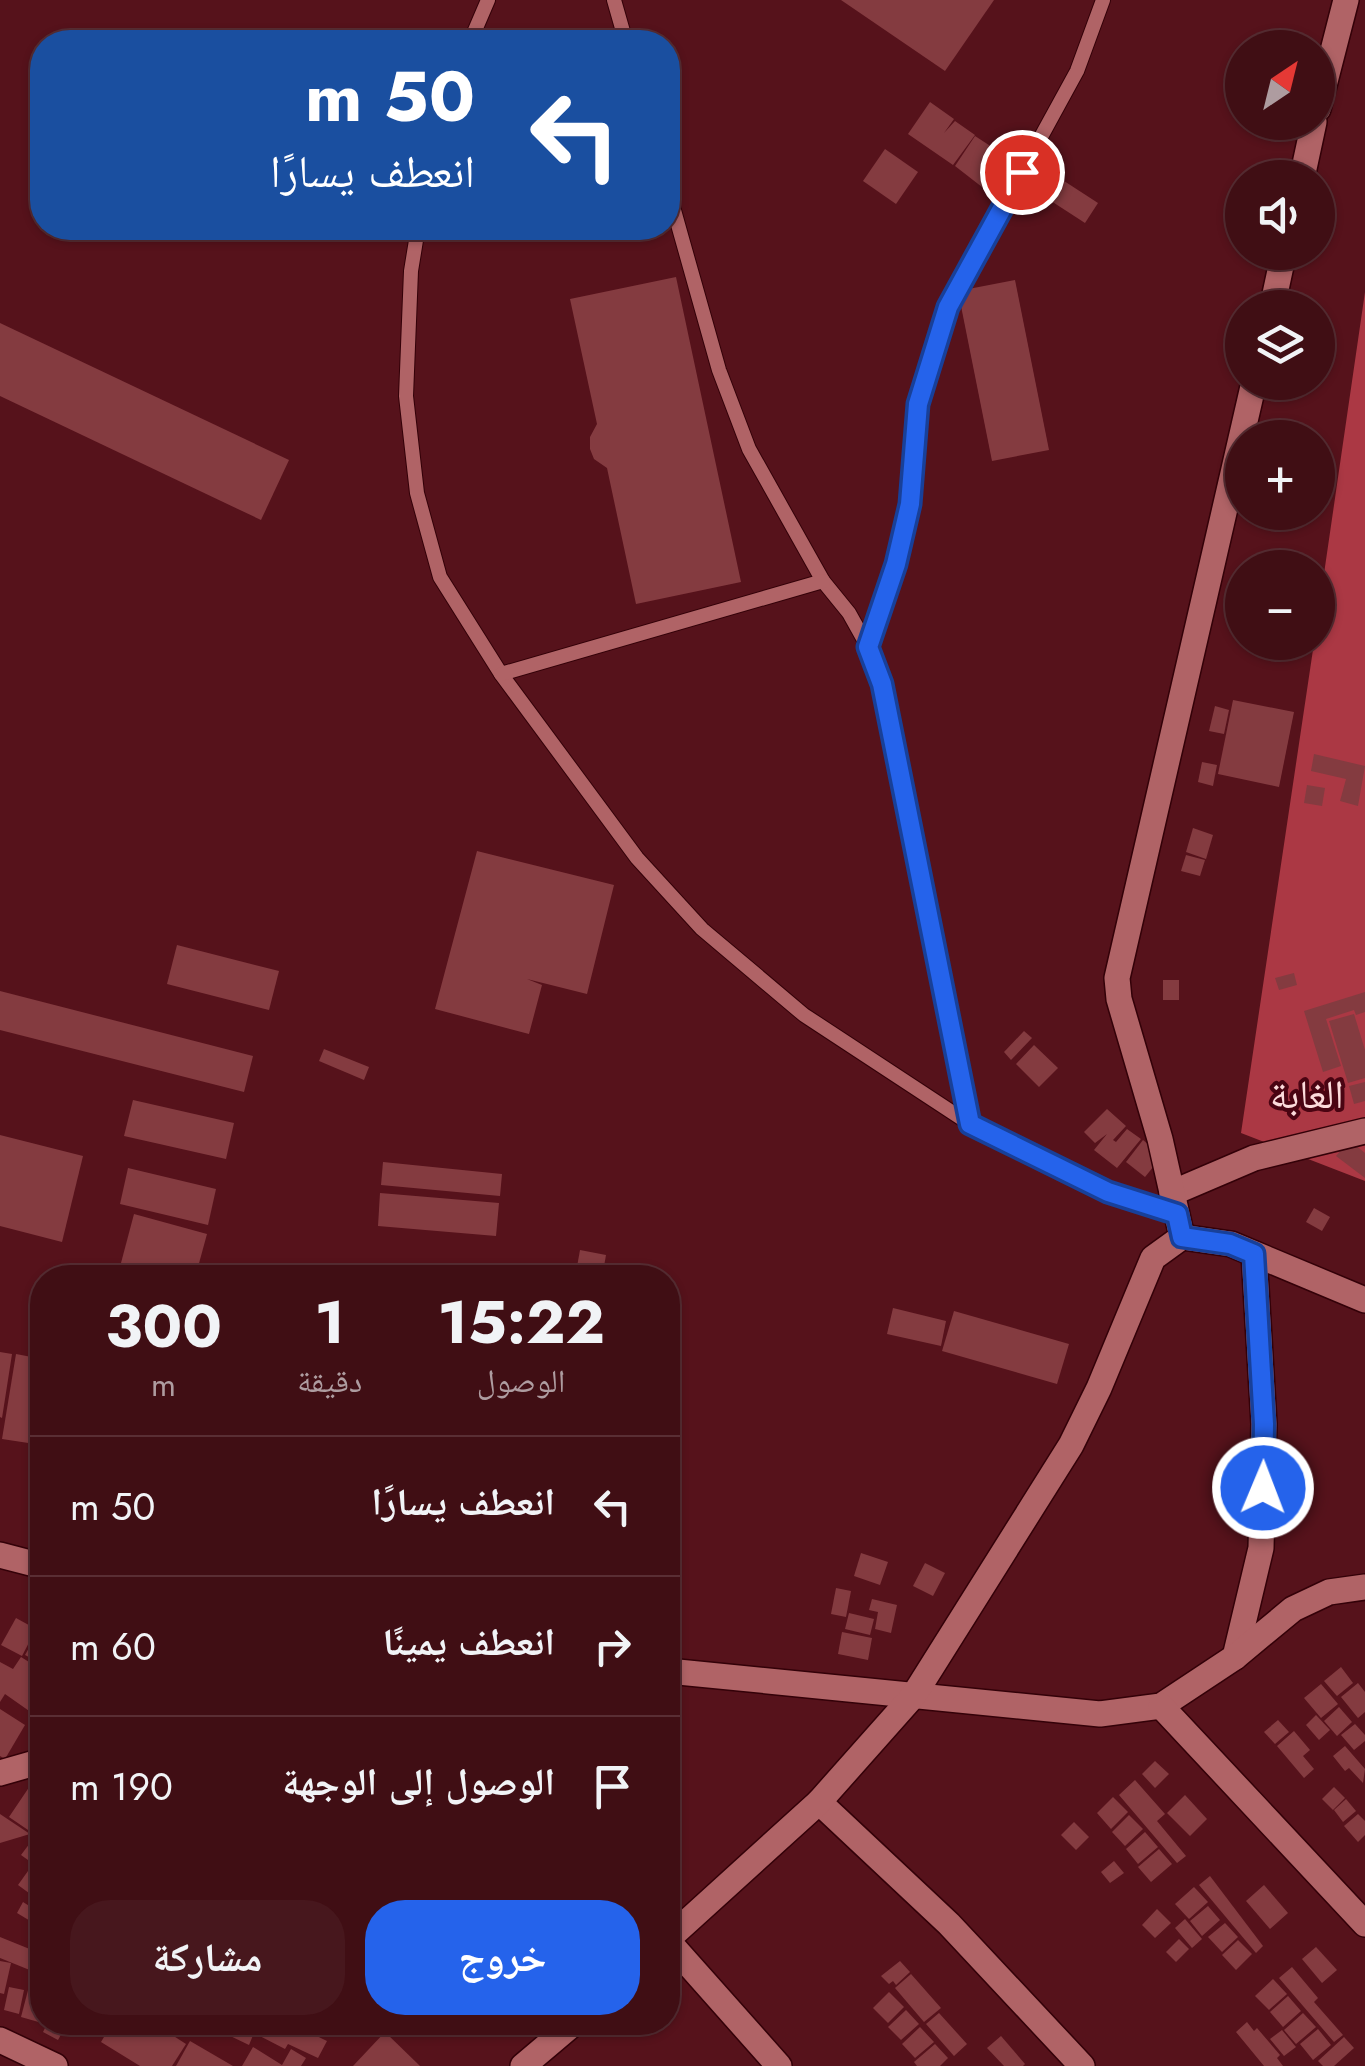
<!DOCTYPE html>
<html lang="ar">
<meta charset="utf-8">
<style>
:root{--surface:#400e14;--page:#47171d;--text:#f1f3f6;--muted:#ae9ca0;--line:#592e34;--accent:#2563eb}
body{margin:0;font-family:Jost,"Noto Naskh Arabic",sans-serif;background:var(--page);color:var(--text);direction:rtl;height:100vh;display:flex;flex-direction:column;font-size:38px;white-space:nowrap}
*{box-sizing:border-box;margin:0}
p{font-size:32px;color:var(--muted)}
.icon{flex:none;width:55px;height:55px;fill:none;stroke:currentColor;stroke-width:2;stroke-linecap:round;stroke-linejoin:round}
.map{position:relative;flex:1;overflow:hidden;direction:ltr}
.details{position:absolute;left:30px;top:1265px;width:650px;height:770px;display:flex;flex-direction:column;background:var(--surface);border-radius:40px;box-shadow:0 2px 8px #0004,0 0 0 2px var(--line);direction:rtl}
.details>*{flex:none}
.guide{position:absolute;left:30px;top:30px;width:650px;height:210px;border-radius:40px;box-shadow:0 2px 8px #0004,0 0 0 2px var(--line);direction:rtl;background:#1a4fa0;color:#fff;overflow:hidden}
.needle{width:65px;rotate:35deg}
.buttons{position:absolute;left:1225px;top:30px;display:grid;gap:20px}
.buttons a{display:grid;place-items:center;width:110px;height:110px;border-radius:50%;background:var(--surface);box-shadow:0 2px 8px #0004,0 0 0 2px var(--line);font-size:50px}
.pin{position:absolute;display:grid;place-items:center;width:85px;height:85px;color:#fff;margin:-42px;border:5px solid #fff;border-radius:50%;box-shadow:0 2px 10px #0007}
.me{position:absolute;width:110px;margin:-55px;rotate:1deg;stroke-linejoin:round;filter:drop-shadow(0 0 8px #0008)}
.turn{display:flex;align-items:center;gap:35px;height:210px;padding:0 40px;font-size:45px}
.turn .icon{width:130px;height:130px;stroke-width:2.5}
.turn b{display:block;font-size:70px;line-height:85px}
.eta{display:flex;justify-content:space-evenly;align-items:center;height:170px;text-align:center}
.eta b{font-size:60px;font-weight:700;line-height:70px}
.primary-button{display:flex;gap:20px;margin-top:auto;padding:20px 40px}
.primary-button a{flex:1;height:115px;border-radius:40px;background:var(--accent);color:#fff;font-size:40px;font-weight:700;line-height:115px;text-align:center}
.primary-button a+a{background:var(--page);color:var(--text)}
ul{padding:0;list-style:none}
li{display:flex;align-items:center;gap:30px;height:140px;padding:0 40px;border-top:2px solid var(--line)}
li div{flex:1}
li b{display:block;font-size:38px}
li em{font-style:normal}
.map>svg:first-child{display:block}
.forest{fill:#ab3844}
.building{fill:#843b40}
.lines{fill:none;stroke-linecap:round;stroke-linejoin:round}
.lane-casing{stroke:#330108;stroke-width:16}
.street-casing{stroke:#330108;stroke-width:28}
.lane{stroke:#b06366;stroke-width:14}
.street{stroke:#b06366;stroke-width:25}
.route-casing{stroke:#184099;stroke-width:25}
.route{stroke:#2563eb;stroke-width:18}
.labels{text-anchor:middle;stroke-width:8;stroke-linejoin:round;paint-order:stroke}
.park-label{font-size:40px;fill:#fcdbdb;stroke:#4a0412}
</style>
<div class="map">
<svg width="1365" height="2066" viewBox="0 0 1365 2066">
<rect width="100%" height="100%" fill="#56121b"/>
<path class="forest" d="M1365,292v889l-124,-48 73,-490 4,-1v-27z"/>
<g class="building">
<path d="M841,0h153l-49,71z"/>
<path d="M930,102l24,17 -10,14 11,-12 20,14 -22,30 -45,-31z"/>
<path d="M975,136l37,24 -21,34 -36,-28z"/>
<path d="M885,149l33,23 -22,32 -33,-23z"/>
<path d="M1061,179l37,24 -13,20 -37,-24z"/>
<path d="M676,277l65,305 -105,22 -29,-136 -13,-9 -4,-10v-12l7,-13 -27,-125z"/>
<path d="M1015,280l34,170 -57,11 -34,-170z"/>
<path d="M0,323l289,137 -28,60 -261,-124z"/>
<path d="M1233,700l61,12 -15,75 -61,-13z"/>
<path d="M1215,706l14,4 -5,24 -15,-3z"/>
<path d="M1314,754l51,12 -7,40 -18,-5 6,-22 -35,-8z"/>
<path d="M1202,762l15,3 -4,21 -15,-4z"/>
<path d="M1307,785l18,3 -3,18 -18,-3z"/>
<path d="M1193,828l20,7 -7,24 -20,-7z"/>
<path d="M477,851l137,34 -27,109 -60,-15 15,6 -13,49 -94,-25z"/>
<path d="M1186,855l19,5 -5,16 -19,-5z"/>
<path d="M177,945l102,26 -10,39 -102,-26z"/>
<path d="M1294,973l3,12 -18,5 -4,-12z"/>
<rect x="1163" y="980" width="16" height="20"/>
<path d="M0,991l253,65 -9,36 -244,-62z"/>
<path d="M1365,992v20l-9,3 -2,-5 -28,9 15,47 -18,6 -19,-61z"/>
<path d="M1354,1014l11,36v28l-17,5 -19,-62z"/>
<path d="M1024,1031l8,7 -21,22 -7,-8z"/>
<path d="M1034,1045l24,23 -19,19 -23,-23z"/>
<path d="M324,1049l45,18 -5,13 -45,-19z"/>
<path d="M1365,1082v19l-11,3 -5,-18z"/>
<path d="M133,1100l101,23 -8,36 -102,-23z"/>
<path d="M1107,1109l19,17 -13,14 3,2 11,-13 14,10 -24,29 -23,-18 13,-16 -12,9 -11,-11z"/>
<path d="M0,1135l83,21 -21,86 -62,-16z"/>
<path d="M1143,1140l19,16 -17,21 -19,-15z"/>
<path d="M1349,1140l16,13v25l-29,-22z"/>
<path d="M383,1162l119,12 -2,22 -119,-11z"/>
<path d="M128,1168l88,21 -8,36 -88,-21z"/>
<path d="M380,1193l119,10 -3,33 -118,-10z"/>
<path d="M1314,1208l16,9 -8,14 -16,-9z"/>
<path d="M134,1214l73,20 -12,44h-78z"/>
<path d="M580,1250l26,5 -4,23h-27z"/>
<path d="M893,1308l53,13 -5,25 -54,-12z"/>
<path d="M954,1311l115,33 -12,40 -115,-33z"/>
<path d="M0,1352l12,2 -10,64 -2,-1z"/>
<path d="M16,1354l26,5v40l-7,45 -33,-5z"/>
<path d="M861,1553l27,9 -8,23 -26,-9z"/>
<path d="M925,1563l20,10 -12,23 -20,-10z"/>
<path d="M836,1588l15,3 -5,26 -15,-3z"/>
<path d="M872,1599l25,6 -6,28 -16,-4 3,-17 -9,-2z"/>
<path d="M849,1613l25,6 -4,16 -25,-6z"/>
<path d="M16,1618l20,11 -14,27 -21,-11z"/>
<path d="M38,1632l4,2v30l-17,-9z"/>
<path d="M842,1632l30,6 -4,22 -30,-6z"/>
<path d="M21,1657l21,13 -6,12 6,3 -4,9 4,3v23l-37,-26 -5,8v-40l13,7z"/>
<path d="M1341,1667l12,16 -16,13 -13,-15z"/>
<path d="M1358,1683l7,9v20l-7,6 -17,-21z"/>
<path d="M1321,1684l17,20 -17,14 -17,-20z"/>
<path d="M1339,1707l13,15 -15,14 -13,-15z"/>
<path d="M0,1709l25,16 -20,34 -5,-3z"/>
<path d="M1316,1715l14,15 -11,10 -13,-15z"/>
<path d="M1278,1720l11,12 -14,12 -11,-12z"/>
<path d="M1355,1724l10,11v6l-11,9 -13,-15z"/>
<path d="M1294,1731l16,19 -7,6 11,13 -10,9 -27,-32z"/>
<path d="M1345,1746l20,23 -2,14 -14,-15 -4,3 -12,-15z"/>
<path d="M1155,1761l14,13 -14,14 -13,-14z"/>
<path d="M36,1777l6,5v47l-6,-4 -5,7 -22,-15z"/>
<path d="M1135,1780l30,34 -8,7 29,35 -9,7 -58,-68z"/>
<path d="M1334,1787l11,11 -12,12 -11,-11z"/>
<path d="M1185,1795l22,24 -17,17 -23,-23z"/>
<path d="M1113,1797l15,15 -17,17 -14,-16z"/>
<path d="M1346,1799l10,12 -13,11 -9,-12z"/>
<path d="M0,1814l30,20 -30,9z"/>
<path d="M1358,1814l7,7v14l-7,7 -14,-16z"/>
<path d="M1129,1815l14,14 -18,17 -13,-14z"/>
<path d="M1074,1822l15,15 -13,13 -15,-15z"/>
<path d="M1145,1832l13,15 -20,17 -12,-15z"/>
<path d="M33,1839l9,7v24l-21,-15z"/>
<path d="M1159,1849l13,15 -21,18 -13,-15z"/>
<path d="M1114,1861l10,12 -14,10 -9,-11z"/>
<path d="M28,1871l14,11v14l-6,-5 -3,5 -15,-11z"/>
<path d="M1210,1876l53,70 -7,7 -57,-68z"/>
<path d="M1264,1885l24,28 -18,16 -24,-28z"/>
<path d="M1194,1887l14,15 -19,17 -14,-15z"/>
<path d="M23,1902l19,12v14l-25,-15z"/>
<path d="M1208,1906l12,14 -18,16 -12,-15z"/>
<path d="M1157,1909l14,14 -16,15 -13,-13z"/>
<path d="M1185,1919l17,20 -10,9 -17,-20z"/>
<path d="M1225,1923l13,14 -16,15 -14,-15z"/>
<path d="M0,1937l42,17v21l-42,-17z"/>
<path d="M1179,1939l10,10 -13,13 -10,-10z"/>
<path d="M1238,1940l14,14 -16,16 -14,-15z"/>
<path d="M1316,1947l21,23 -15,13 -20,-24z"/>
<path d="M0,1961l11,2 -7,31 -4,-1z"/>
<path d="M900,1961l10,11 -14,13 -3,-4 -4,3 -8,-8z"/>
<path d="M1292,1967l26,31 -4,4 29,33 -9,7 -55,-64z"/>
<path d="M911,1974l30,34 -17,14 -29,-34z"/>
<path d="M32,1975l10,3v45l-21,-6z"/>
<path d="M1273,1979l14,15 -18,16 -14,-14z"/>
<path d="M9,1987l15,3 -5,24 -15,-4z"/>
<path d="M889,1992l15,15 -16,16 -15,-15z"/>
<path d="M1288,1996l13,15 -18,16 -13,-15z"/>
<path d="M906,2010l13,14 -18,16 -13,-13z"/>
<path d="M939,2013l28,31 -13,12 -28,-32z"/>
<path d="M1303,2013l13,14 -20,17 -12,-14z"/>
<path d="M48,2022h20l-10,18 -15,-8z"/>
<path d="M113,2022h39l34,22 -14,22h-32l-39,-24z"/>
<path d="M215,2022h82l-1,4 31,15 -9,17 -30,-14 -3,5 -31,-16 -5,12 -27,-13 3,-5z"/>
<path d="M1247,2022l7,9 3,-3 23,27 -3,3 6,8h-19l-28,-34z"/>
<path d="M920,2027l14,15 -19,16 -13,-14z"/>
<path d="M1318,2029l13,16 -18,15 -13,-16z"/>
<path d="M1282,2030l14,17 -12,9 -14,-17z"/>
<path d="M385,2032l35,34h-67z"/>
<path d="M1001,2036l24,28 -2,2h-19l-17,-18z"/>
<path d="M1344,2037l10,11 -20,18h-11l-5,-5z"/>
<path d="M190,2041l43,25h-57z"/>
<path d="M935,2044l13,14 -8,8h-23l-3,-4z"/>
<path d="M253,2047l29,18 9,-16 15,9 -5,8h-59z"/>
</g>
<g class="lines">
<g class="lane-casing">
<g id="lane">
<path d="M614,0l12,42"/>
<path d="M470,42l18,-42"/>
<path d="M668,189l51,181 30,79 74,132 26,32 19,34 14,37 88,440"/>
<path d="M418,228l-7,43 -5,125 11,97 23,84 61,97 136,184 65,71 102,86 166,109 138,67 69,23"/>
<path d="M868,647l28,-83 14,-60 8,-100 30,-97 129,-236 26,-71"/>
<path d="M501,674l322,-93"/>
</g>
</g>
<g class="street-casing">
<g id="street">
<path d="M1318,109l28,-109"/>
<path d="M1302,178l12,-56"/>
<path d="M1272,308l12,-56"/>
<path d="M1172,1193l82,-35 111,-27"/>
<path d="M1182,1237l-22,-98 -41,-140 -2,-21 137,-596"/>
<path d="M0,1555l42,11"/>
<path d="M1235,1657l26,-109 3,-124 -10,-170"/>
<path d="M668,1671l432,43 61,-8 74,-49 58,-48 36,-17 36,-5"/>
<path d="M1161,1706l204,218"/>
<path d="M0,1773l42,-12"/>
<path d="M819,1802l130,122 133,142"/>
<path d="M668,1939l151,-137 95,-107 157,-250 28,-57 54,-130 29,-21 49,7 134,56"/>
<path d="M668,1941l111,125"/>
<path d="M0,2040l55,26"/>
<path d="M523,2066l52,-44"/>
</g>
</g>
<use href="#lane" class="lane"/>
<use href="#street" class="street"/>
</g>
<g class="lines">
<g class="route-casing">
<path id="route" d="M1022,172l-74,135 -30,97 -8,100 -14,60 -28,83 14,37 88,440 138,68 69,22 5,23 48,7 24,10 10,170 -1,64"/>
</g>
<use href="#route" class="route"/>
</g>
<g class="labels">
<g class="park-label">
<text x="1307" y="1108">الغابة</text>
</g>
</g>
</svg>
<div class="buttons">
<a><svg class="needle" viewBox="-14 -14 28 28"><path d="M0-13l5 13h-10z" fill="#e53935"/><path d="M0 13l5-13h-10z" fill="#ae9ca0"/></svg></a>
<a><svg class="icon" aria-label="sound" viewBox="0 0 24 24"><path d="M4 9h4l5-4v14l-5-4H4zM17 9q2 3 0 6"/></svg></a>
<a><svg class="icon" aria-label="layers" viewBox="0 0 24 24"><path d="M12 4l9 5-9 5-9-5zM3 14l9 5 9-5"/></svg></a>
<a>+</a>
<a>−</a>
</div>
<div class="pin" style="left:1022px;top:172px;background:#d93025"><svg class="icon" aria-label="arrive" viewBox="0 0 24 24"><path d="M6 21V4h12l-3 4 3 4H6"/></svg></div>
<svg class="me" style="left:1263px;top:1488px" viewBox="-20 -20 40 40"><circle r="17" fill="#2563eb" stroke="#fff" stroke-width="3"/><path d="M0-11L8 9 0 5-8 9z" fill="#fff"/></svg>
<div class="guide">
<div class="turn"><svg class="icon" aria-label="left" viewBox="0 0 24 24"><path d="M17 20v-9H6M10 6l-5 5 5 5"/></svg><div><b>50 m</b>انعطف يسارًا</div></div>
</div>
<section class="details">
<div class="eta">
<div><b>15:22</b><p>الوصول</p></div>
<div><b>1</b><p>دقيقة</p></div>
<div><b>300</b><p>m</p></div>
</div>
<ul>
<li><svg class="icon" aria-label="left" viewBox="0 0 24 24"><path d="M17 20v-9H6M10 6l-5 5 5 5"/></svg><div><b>انعطف يسارًا</b></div><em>50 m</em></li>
<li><svg class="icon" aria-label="right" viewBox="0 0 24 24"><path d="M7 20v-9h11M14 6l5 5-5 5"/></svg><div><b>انعطف يمينًا</b></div><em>60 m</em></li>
<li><svg class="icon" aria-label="arrive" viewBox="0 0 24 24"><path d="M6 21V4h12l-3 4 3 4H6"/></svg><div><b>الوصول إلى الوجهة</b></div><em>190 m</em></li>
</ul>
<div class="primary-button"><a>خروج</a><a>مشاركة</a></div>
</section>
</div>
